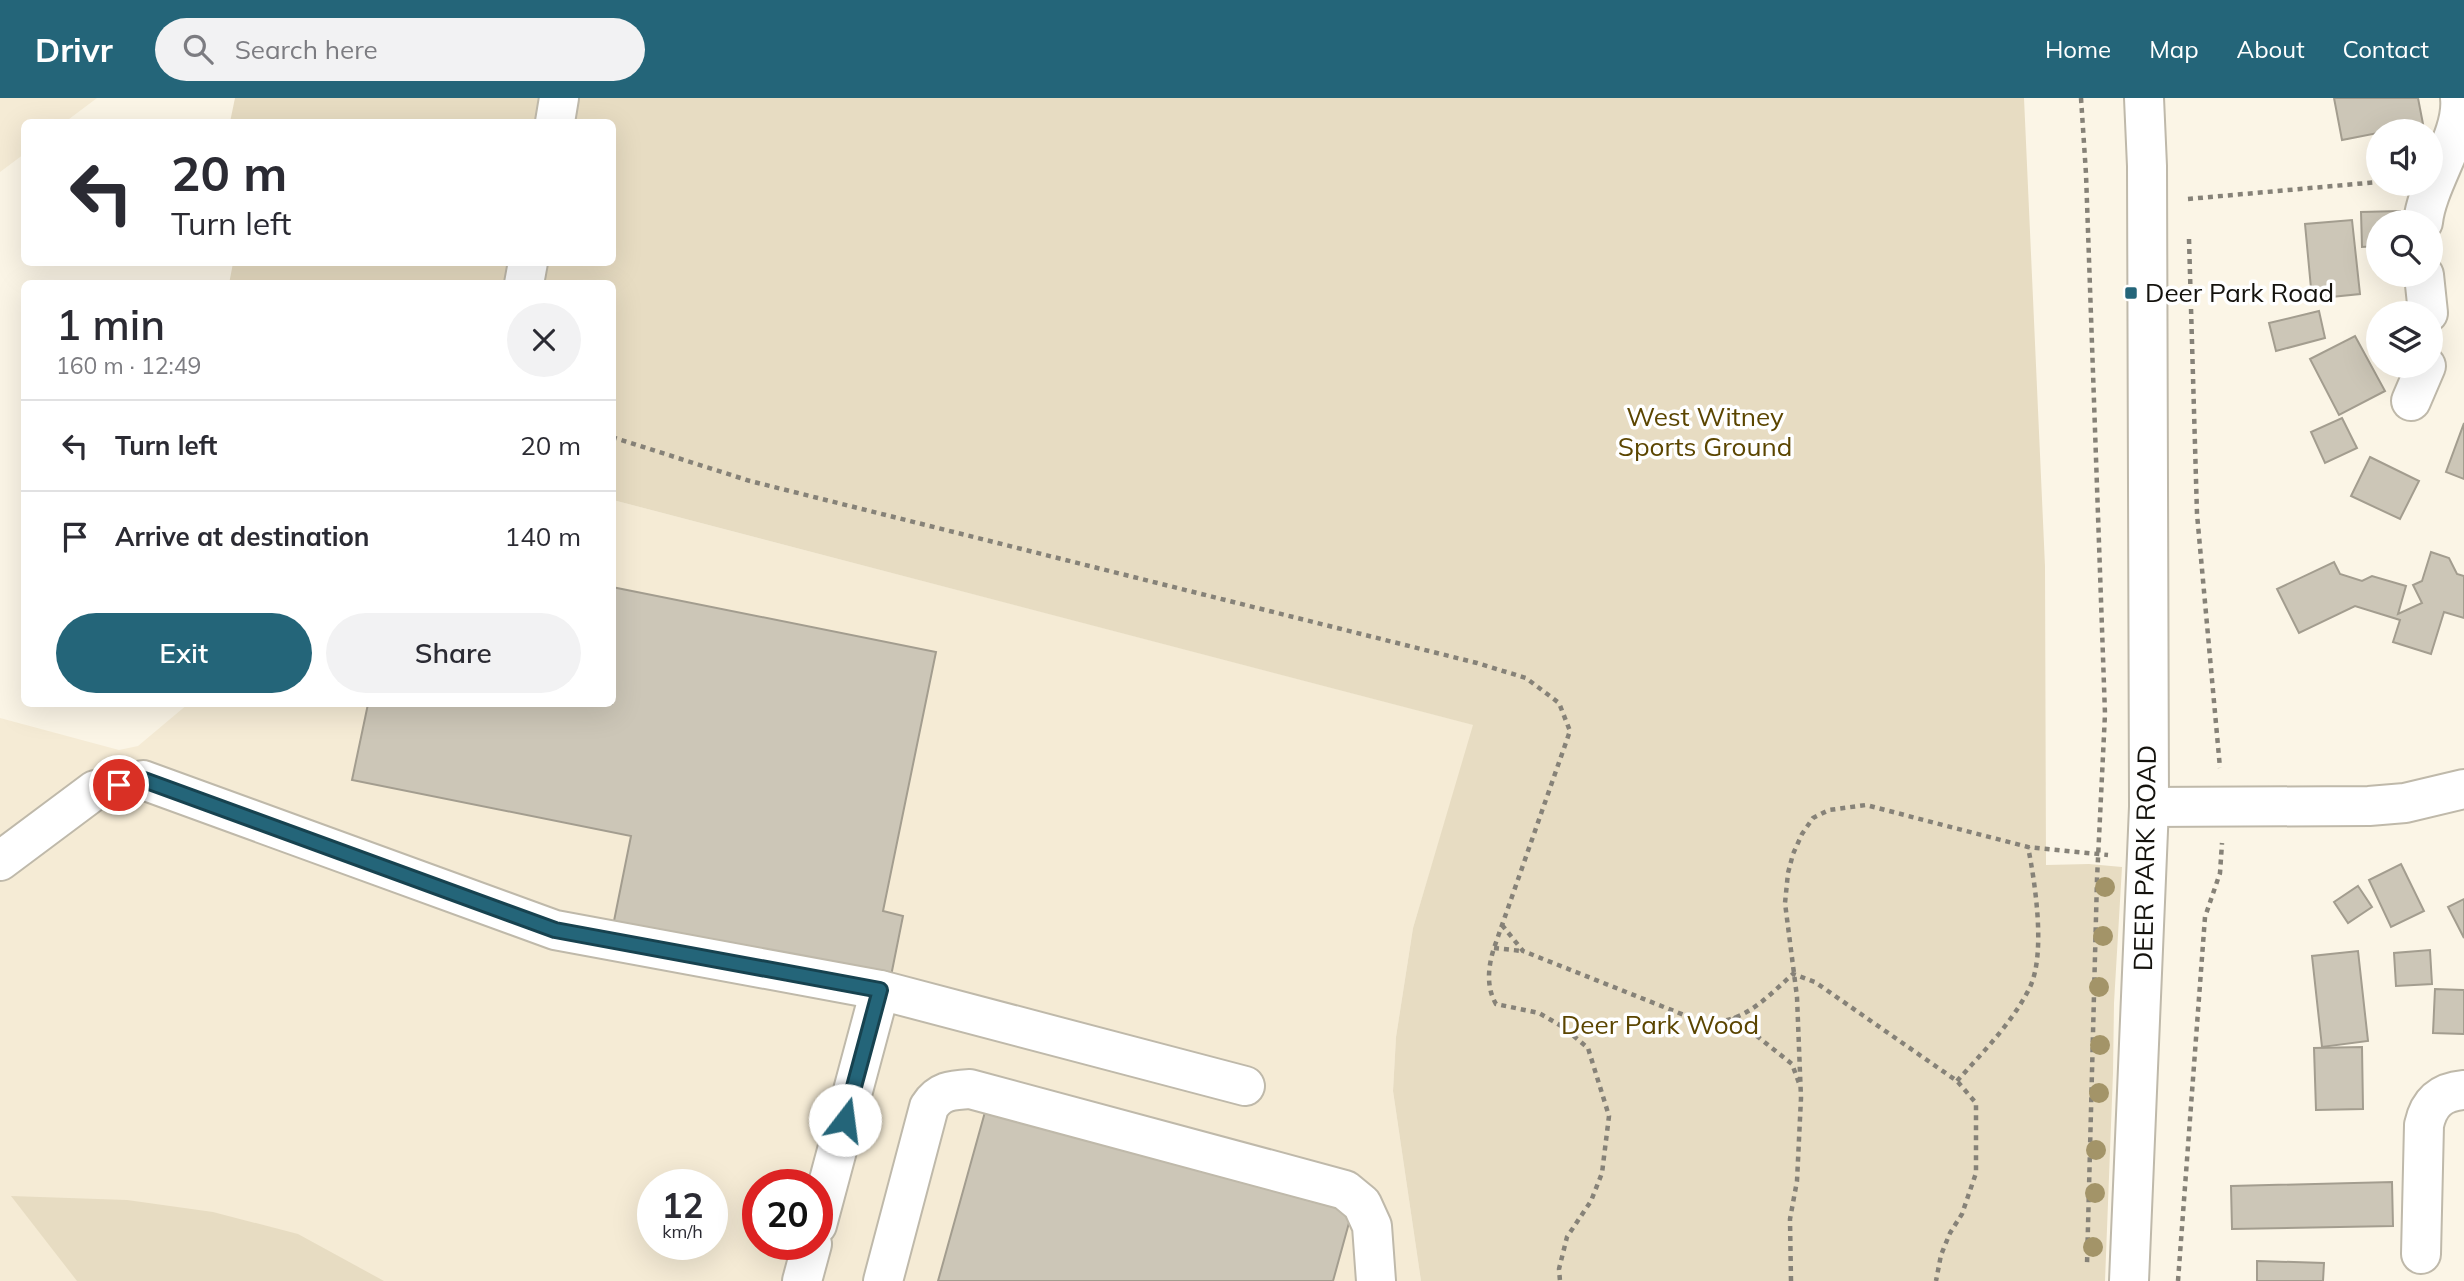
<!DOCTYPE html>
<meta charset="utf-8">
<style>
:root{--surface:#fff;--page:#f2f2f3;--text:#2b2b33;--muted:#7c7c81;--line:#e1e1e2;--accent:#246579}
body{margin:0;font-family:Mulish,sans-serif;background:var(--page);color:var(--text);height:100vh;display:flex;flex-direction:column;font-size:26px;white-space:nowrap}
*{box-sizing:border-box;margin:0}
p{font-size:23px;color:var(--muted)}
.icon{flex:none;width:38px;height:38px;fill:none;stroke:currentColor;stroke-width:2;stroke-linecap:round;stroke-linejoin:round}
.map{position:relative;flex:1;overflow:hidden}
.sheet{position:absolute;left:21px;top:182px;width:595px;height:427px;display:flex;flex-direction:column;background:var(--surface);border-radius:10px;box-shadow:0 7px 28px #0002}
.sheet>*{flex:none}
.guide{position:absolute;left:21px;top:21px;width:595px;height:147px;border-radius:10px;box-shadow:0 7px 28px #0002;background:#fff;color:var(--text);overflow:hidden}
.controls{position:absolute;left:2366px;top:21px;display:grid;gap:14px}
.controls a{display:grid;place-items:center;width:77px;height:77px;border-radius:50%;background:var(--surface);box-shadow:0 7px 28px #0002;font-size:35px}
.speed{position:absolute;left:637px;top:1071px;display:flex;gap:14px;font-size:35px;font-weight:700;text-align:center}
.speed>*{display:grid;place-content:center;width:91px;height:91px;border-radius:50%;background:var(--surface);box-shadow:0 7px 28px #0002;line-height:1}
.speed small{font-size:18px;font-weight:400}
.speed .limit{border:10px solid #d22;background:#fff;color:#111}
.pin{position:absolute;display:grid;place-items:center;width:60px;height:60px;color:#fff;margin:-30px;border:4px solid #fff;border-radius:50%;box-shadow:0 2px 7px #0007}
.me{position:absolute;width:77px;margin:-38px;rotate:15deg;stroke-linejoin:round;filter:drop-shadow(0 0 5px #0008)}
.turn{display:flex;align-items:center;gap:24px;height:147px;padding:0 35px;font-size:32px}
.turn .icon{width:91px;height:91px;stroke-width:2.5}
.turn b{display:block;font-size:49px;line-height:60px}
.round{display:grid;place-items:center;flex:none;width:74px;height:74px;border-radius:37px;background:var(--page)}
.head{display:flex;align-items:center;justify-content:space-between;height:119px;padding:0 35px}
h1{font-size:42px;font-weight:600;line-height:52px}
.action{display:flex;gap:14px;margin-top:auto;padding:14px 35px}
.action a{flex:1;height:80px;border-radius:42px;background:var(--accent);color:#fff;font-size:28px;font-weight:600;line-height:80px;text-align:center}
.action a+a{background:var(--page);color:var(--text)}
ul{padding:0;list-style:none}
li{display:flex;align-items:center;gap:21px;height:91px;padding:0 35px;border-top:2px solid var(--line)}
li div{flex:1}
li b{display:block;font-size:26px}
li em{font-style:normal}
header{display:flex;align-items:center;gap:42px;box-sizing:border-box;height:98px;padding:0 35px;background:var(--accent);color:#fff}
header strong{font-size:33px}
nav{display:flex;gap:38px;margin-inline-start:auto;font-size:24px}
.search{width:490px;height:63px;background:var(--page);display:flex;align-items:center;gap:18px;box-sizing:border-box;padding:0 24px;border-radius:38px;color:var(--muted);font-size:26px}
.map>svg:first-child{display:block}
.built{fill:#f5ebd5;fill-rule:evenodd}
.green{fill:#e7dcc2}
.building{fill:#ccc6b7;stroke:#a39d8f;stroke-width:2}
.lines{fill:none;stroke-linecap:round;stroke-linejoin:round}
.minor-casing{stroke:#bfb9aa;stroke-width:42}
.path{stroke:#868278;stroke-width:4.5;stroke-dasharray:5 5;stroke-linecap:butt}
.minor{stroke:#fff;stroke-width:38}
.tree{fill:#a39468}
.route-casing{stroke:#17424f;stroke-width:18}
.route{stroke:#246579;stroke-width:12}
.poi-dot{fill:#246579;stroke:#fff;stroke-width:2.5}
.labels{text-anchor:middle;stroke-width:7;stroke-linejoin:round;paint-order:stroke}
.poi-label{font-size:26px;fill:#14120d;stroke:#fff;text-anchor:start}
.park-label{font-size:26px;fill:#5b4500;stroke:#fff}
.street-label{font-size:26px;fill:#14120d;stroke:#fff}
</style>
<header>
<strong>Drivr</strong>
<div class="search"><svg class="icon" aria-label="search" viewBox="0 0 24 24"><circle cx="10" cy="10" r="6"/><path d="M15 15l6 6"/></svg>Search here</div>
<nav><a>Home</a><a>Map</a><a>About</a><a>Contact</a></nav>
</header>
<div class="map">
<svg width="2464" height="1183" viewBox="0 0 2464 1183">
<rect width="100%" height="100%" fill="#fbf5e6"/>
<g class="built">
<path d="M0,0h97l-32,24h-41v32l-24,18z"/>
<path d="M613,402l861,225 -61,203 -17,109 -3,54 28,190h-1421v-563l119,32 19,-4 50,-42h424zM653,1087h59v59h-59zM758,1087h59v59h-59z"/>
</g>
<g class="green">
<path d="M235,0h1789l21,468 1,299 43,-1 33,3 -8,136 -1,70 -8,208h-684l-28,-190 3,-54 17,-109 60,-203 -860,-225 -1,-216h-383l4,-21 379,-1v-140h-382z"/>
<path d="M11,1098l116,4 86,12 85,22 86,47h-307z"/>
</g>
<g class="building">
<path d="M2334,0h84l5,26 -45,7v2l-36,7z"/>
<path d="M2400,113v11h-22v24l-16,1 -1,-35z"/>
<path d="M2352,122l8,74 -48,5 -7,-75z"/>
<path d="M2319,213l6,27 -49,13 -7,-28z"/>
<path d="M2355,238l30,55 -46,24 -29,-56z"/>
<path d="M2342,320l15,30 -32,15 -14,-31z"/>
<path d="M2464,325v56l-18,-7z"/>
<path d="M2370,359l49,24 -19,38 -49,-23z"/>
<path d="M2431,454l18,6 8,16 7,2v42l-20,-6 -13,42 -38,-12 7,-22 -45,-14 -56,27 -22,-44 57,-27 6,12 22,7 10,-5 34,10 -8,28 24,-11 -9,-18 9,-4z"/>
<path d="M612,489l324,65 -53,259 20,5 -13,65 -277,-55 18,-90 -279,-56 16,-76h244z"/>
<path d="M2401,766l23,47 -33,16 -22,-47z"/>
<path d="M2358,788l14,21 -24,16 -14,-21z"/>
<path d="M2464,801v39l-16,-31z"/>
<path d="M2430,852l2,34 -36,2 -2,-33z"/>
<path d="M2358,853l10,90 -46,6 -10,-91z"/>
<path d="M2435,891l29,1v44l-31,-1z"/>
<path d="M2362,949l1,62 -47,1 -2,-62z"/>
<path d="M985,1014l367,100 -19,69h-395z"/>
<path d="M2392,1084l1,44 -161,3 -1,-43z"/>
<path d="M2257,1163l67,2 -1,18h-66z"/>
</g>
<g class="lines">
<g class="minor-casing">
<g id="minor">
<path d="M555,24l4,-24"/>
<path d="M2423,124c4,-39 41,-87 37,-124"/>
<path d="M2424,177l4,38"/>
<path d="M524,186l4,-22"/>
<path d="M2411,303l15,-35"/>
<path d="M2149,709l220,-1 36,-3 59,-14"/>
<path d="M0,763l95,-71 48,-10 412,150 325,60 365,96"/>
<path d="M817,1127l63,-235"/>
<path d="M2421,1156l3,-129c5,-23 17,-33 40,-35"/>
<path d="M802,1183l10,-37"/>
<path d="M883,1183l46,-174c10,-16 22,-17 41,-18l375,101 17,14 10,22 4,55"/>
<path d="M2129,1183l20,-474 -2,-641 -3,-68"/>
</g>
</g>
<g class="path">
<path d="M2081,0l5,76 19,540 -8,165 -10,386"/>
<path d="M2188,101l190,-17"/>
<path d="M2189,141l8,275 23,254"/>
<path d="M612,339l138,44 727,182 49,15 33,25 11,28 -76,217c-6,19 -8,39 2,56l43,9 24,14 25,21 21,68 -7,57 -11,28 -24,36 -8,32 1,12"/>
<path d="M1502,827l21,26 161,64c8,3 19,7 27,7 35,0 58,-27 82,-48l22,8 142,99 19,22v70l-14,41 -12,19 -9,22 -5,26"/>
<path d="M1494,850l28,3"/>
<path d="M1733,919l59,47 7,19"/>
<path d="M1957,983c26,-29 56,-59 73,-94 16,-34 5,-105 -2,-140"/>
<path d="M1791,1183l-1,-62 7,-38 4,-83 -4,-101 -12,-94 3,-30 5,-19 9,-20 11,-16 16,-8 37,-5 162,42 80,8"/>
<path d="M2178,1183l27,-364 15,-44 2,-30"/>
</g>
<use href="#minor" class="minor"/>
</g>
<g class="tree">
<circle cx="2105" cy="789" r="10"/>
<circle cx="2103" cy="838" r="10"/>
<circle cx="2099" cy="889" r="10"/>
<circle cx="2100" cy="947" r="10"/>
<circle cx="2099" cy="995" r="10"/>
<circle cx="2096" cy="1052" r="10"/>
<circle cx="2095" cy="1095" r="10"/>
<circle cx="2093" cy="1149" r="10"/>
</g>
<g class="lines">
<g class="route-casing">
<path id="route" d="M119,687l25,-5 411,150 325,60 -35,130"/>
</g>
<use href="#route" class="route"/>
</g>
<rect class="poi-dot" x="2124" y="188" width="14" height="14" rx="3.5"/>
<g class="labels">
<g class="poi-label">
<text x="2145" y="204">Deer Park Road</text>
</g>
<g class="park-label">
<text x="1705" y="328">West Witney<tspan x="1705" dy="30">Sports Ground</tspan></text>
<text x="1660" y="936">Deer Park Wood</text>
</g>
<g class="street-label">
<text transform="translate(2145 760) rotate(-89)" y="9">DEER PARK ROAD</text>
</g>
</g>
</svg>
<div class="controls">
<a><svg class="icon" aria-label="sound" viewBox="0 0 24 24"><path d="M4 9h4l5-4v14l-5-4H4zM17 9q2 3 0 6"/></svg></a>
<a><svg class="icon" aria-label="search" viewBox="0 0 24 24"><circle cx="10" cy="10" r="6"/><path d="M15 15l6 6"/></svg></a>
<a><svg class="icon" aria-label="layers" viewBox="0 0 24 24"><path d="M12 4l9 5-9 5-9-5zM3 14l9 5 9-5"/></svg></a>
</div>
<div class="speed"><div>12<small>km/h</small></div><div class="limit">20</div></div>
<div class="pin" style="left:119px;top:687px;background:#d93025"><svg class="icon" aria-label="arrive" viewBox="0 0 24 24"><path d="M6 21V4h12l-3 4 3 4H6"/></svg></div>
<svg class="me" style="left:845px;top:1022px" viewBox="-20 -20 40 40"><circle r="19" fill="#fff"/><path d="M0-13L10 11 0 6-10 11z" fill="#246579"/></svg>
<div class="guide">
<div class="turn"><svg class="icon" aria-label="left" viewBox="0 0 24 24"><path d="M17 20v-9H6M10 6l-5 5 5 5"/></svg><div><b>20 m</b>Turn left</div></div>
</div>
<section class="sheet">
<div class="head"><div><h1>1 min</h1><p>160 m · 12:49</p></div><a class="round"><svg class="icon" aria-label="close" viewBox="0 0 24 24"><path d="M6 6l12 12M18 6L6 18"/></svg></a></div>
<ul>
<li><svg class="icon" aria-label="left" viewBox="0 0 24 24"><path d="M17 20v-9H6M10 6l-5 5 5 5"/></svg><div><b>Turn left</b></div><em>20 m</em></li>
<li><svg class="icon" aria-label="arrive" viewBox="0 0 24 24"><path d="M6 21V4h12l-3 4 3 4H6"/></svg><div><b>Arrive at destination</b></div><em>140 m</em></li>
</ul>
<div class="action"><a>Exit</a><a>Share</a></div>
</section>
</div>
